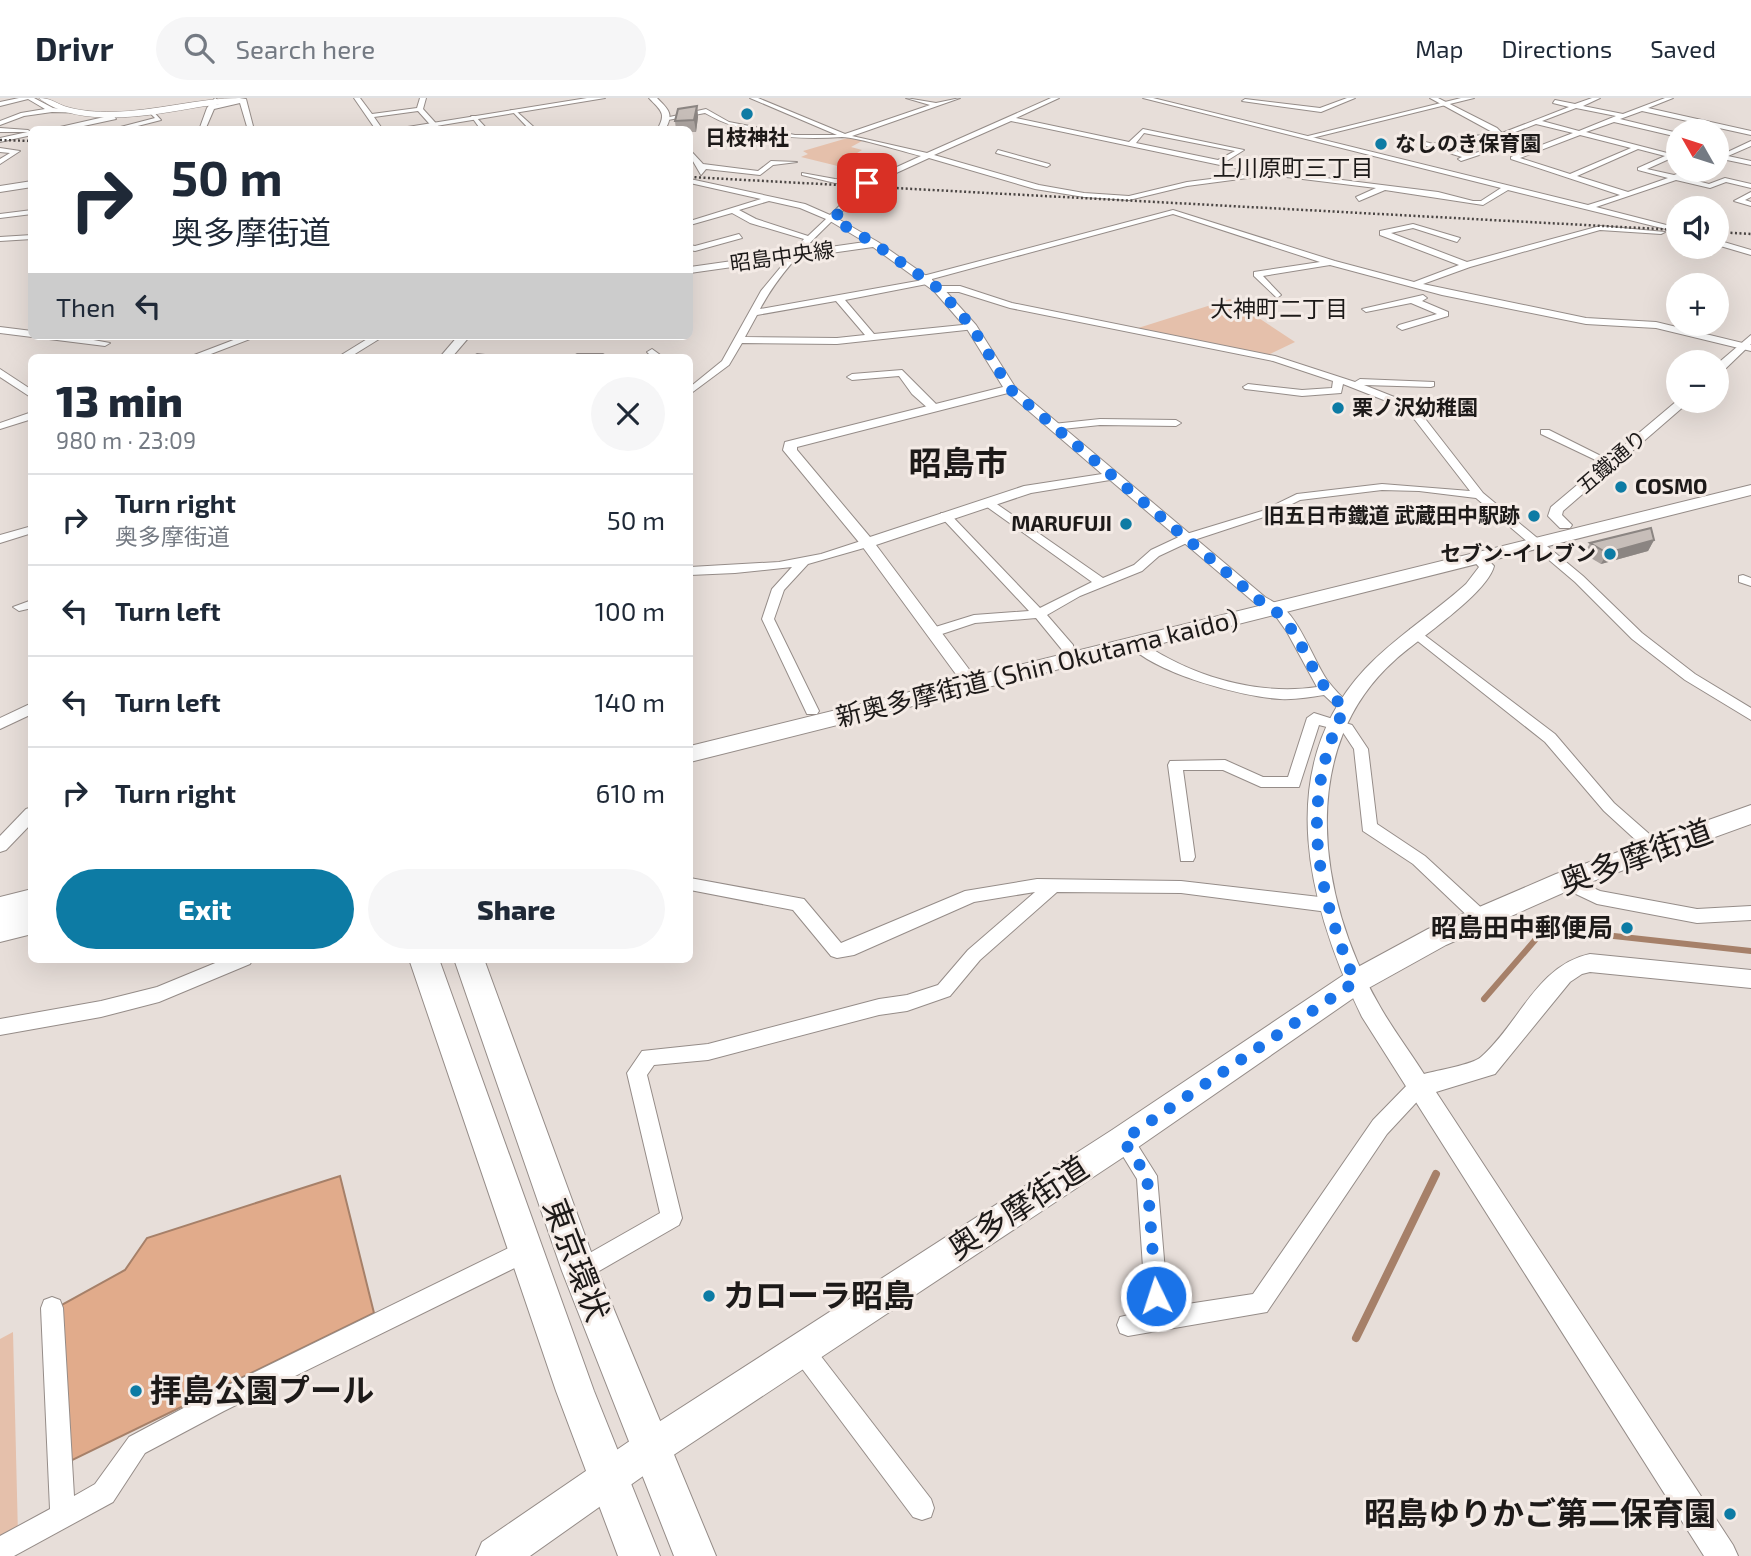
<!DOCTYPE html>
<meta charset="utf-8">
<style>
:root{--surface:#fff;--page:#f6f6f7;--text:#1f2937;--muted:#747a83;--line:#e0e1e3;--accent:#0d7ba4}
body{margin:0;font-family:"Exo 2","Noto Sans JP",sans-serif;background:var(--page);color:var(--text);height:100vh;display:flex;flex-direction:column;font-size:26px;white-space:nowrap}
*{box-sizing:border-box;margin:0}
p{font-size:23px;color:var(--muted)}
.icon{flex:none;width:38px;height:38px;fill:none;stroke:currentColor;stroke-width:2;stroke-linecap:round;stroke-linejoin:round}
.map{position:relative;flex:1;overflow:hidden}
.details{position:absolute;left:28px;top:256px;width:665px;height:609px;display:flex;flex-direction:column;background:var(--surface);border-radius:10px;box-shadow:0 7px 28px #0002}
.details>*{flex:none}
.guide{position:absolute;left:28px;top:28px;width:665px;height:214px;border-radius:10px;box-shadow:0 7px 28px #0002;background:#fff;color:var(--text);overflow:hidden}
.needle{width:46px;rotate:309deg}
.tools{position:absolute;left:1666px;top:21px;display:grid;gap:14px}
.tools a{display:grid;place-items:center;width:63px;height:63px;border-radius:50%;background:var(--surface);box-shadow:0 7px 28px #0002;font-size:35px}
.pin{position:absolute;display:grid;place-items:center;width:60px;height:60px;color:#fff;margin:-30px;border-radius:14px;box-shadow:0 4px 10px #0006}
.me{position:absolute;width:77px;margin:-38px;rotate:356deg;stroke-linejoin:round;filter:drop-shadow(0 0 5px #0008)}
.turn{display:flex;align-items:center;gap:24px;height:147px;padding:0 28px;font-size:32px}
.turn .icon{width:91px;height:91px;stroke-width:2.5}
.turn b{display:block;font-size:49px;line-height:60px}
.then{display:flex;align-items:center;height:66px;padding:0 28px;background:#0003;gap:14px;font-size:26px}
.round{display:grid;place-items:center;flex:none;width:74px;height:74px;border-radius:37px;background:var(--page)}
.head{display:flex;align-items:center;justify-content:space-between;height:119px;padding:0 28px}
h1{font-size:42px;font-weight:800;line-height:52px}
.button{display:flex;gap:14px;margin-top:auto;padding:14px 28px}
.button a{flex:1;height:80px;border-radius:42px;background:var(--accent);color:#fff;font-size:28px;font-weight:800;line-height:80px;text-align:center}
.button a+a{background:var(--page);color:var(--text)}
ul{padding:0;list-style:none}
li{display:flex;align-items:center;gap:21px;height:91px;padding:0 28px;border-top:2px solid var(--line)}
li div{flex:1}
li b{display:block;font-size:26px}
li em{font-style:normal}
header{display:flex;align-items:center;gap:42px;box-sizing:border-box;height:98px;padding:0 35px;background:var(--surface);border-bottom:2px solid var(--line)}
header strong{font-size:33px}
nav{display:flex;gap:38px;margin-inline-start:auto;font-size:24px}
.search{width:490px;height:63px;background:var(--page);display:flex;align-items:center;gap:18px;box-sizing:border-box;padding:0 24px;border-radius:38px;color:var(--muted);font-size:26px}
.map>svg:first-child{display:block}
.green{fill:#e5c0ab}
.water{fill:#e1ab8b;stroke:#a68069;stroke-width:2}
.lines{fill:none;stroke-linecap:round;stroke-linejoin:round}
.stream-far1{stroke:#a68069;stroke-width:6}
.stream{stroke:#a68069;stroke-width:8}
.minor-casing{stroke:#958c88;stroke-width:2}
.tertiary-casing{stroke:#958c88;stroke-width:2}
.secondary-casing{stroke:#958c88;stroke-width:1}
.primary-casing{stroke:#958c88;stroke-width:2}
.trunk-casing{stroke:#958c88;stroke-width:2}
.minor{fill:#fff;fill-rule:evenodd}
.tertiary{fill:#fff;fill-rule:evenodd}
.secondary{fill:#fff;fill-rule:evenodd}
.primary{fill:#fff;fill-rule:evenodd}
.trunk{fill:#fff;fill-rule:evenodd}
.rail{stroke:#4a4543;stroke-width:2.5;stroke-dasharray:2 2.5;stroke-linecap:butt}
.wall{fill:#aba39f}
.shaded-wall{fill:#8b8582}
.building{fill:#c7beb9;stroke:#8b8582;stroke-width:2}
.route{stroke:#1a73e8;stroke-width:12;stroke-dasharray:0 21.6}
.poi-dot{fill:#0d7ba4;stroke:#f4ebe6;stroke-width:2.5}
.labels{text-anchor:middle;stroke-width:6;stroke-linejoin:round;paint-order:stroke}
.far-poi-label{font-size:21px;font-weight:bold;fill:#1d1a19;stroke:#f4ebe6;text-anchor:start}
.far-street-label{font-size:21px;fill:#1d1a19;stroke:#f4ebe6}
.far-neighbourhood-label{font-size:23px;fill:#1d1a19;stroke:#f4ebe6}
.street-label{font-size:26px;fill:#1d1a19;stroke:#f4ebe6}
.poi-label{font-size:26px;font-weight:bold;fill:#1d1a19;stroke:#f4ebe6;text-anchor:end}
.near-street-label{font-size:32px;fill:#1d1a19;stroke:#f4ebe6}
.near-poi-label{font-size:32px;font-weight:bold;fill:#1d1a19;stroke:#f4ebe6;text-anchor:start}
.far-town-label{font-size:33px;font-weight:bold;fill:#1d1a19;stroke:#f4ebe6}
</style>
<header>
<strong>Drivr</strong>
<div class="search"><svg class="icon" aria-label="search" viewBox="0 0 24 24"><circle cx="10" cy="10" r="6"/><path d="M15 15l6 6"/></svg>Search here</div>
<nav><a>Map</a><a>Directions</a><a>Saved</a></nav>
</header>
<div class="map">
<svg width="1751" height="1458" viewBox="0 0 1751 1458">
<rect width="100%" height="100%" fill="#e7ded9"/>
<g class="green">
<path d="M851,39l11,4 -11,6 11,3 -5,3 28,8 -27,10 -57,-14 7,-3 -5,-3z"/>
<path d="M1230,201l65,43 -29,14 -131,-27z"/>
<path d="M13,1234l5,203 -18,10v-206z"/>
</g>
<path class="water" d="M340,1078l34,137 -318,155v-160l69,-38 22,-32z"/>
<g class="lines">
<path class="stream-far1" d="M1484,901l58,-67 17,-2 192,21"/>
<path class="stream" d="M1356,1240l80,-164"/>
<g class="minor-casing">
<g id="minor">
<path d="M19,0h15l19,10 39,5 -40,-1 -28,4 -24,9v-4l21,-8 24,-4 -17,-10 -28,7v-4z"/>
<path d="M215,0l3,2 -2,5 23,-7 7,1 8,31h-6l-8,-27 -26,6 -9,21h-6l8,-22z"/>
<path d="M354,0h6l12,16 45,-6 3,-10h6l-3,11 19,21h-7l-17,-19 -44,6 9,13h-7z"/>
<path d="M750,0h8l87,36 85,-29 -24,-7 30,5 24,-5 -108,38 75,17 124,-55h8l-43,20 113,24 14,-13 101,21 -19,12 45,9 168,21 35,9h8l20,-13 -358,-90h10l435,107 32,-10 -109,-36v-2l4,-2 -16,-18 -39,4 -19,5 28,9 19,-6 3,2 -30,10 -3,-2 4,-2 -42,-13 2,-3 11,3 27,-7 36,-3 -66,-36h8l59,30 5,5 67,-26 -16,-4 2,-3 20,4 17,-6h8l-17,8 40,8 42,-16h8l-25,10 103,23v4l-109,-24 -22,8 58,14v4l-64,-15 -28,10 85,22 7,-3v4l-31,14 27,6 14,-5h8l-14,7 27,7 16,-6 26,6v4l-25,-6 -16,6 -34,-8 -80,27 82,21v4l-170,-42 -25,15 -98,-15 -26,11 -3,-4 20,-9 -106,-13 -83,11 -58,14 -45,-3 -49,-8 -106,-31 -59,27 -34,32v4h-4c-27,26 -54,54 -72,88l163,-29v-4l250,-66 162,51 79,21 45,-17 -79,-30v-4l33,-7 47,14 -3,4 -44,-14 -22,5 76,29 133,-36 65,6 -4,2 -61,-4 -130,37 -47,17 163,34 70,4 95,23v6l-95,-23 -70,-4 -144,-29 -112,-30 -67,11 18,19 -4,3 -23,-22v-4l66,-10 -147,-48 -241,65v4l-87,17 29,34 98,-10 5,3 -2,2 -138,15 -95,-1 -13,22 -39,29v-7l32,-26 39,-70 43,-52 -54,-16 -18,-10 -42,12v-4l71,-22 -71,-16v-4l115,25 25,11 31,-30 -26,-2 -33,-8v-2l33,6 31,2 55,-25c-17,-4 -64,-19 -79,-19 -46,3 -96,0 -137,-24l-37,7 -3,-2 41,-9 23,13 66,13h42zM1576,10l40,8 -37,15 -37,-10zM1011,23l247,52 -71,9 -58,14 -45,-3 -45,-8 -105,-30zM1536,26l37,9 -52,20 -16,-17zM1144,35l91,18 -17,9 -82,-17zM1580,37l51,13 -61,26 -50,-16zM1638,51l27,7 -27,12v2l30,8 -40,14 -51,-16zM769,103l31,7 26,11 -18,17 -52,-17 -17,-9zM836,203l29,34 -28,3 -92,-1 12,-22z"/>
<path d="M1347,0h8l-34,14 -79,-11 3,-2 75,9z"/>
<path d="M151,11l10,11 -39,10h-13l46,-12 -7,-7z"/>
<path d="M511,12h4l22,20h-7z"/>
<path d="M471,18h4l13,14h-7z"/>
<path d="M0,30l28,2 3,2h-31z"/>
<path d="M1751,43v5l-23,10 23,5v4l-29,-6 -5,2v-4z"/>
<path d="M0,50l20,3 -20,13v-5l10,-6 -10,-1z"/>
<path d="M690,52l13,14 55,7 13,-10 26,1 -24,3 -13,10 -54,-6 -5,6 -11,-19z"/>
<path d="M998,52l51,14 1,1 -3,2 -51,-14z"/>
<path d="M1751,94v5l-6,3 6,2v4l-17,-5z"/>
<path d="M32,112v4l-32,4v-4z"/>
<path d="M739,136l3,4 -47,13 -5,-1v-5l5,1z"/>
<path d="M32,137v4l-32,2v-4z"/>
<path d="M1717,142l34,10v5l-34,-10z"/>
<path d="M960,188l52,17 263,53 80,26 5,-3 74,3v4l-3,1 -67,-2 43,17 16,14 60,77 100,83 59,57 53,41 56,34v12l-66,-40 -53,-41 -57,-57 -99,-84 -57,-7 -37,-1 -82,10 -30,15 -79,26 -32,15 -17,15 -62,25 -33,19 26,30v6h-10l-27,-33 -61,5 -36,12h-10v-6l45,-14 55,-4 -88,-94v-4h8l91,95 52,-26 -109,-78v-4h8l112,78 31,-13 17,-15 32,-15 79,-24 35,-17 85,-10 88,7 -55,-71 -16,-14 -56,-22 -2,9 -39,3 -57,-7 -2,-2 5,-3 54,6 30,-2 1,-7 -60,-20 -263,-53 -51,-16h-21l-4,-3 4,-3z"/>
<path d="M1423,197l4,3 -5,3 26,11v4l-46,14 -5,-3 2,-2 38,-11 -26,-11 -45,9 -4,-3z"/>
<path d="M0,229l32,4v5h3l-3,1 -32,-4z"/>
<path d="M44,238h27l39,7 -5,3 -56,-7z"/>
<path d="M244,238h14l-55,21h-14z"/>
<path d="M372,238h12l-34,21h-12z"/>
<path d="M652,251l11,8h-11l-5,-5z"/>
<path d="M477,256l8,1 2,2h-15z"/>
<path d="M577,256h26l5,3h-36z"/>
<path d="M0,271l32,21v8l-32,-21z"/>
<path d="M902,272l36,36v4h-8l-18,-16 -13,-18 -47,4 -5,-3 5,-3z"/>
<path d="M32,314v7l-32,10v-6z"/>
<path d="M1100,321l76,1 5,3 -5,3 -76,-1 -47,5 -5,-3 5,-3z"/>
<path d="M1541,332h8l66,33 -9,2 -65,-31z"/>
<path d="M32,428v7l-32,10v-8z"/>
<path d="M867,441l4,1v6l-63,18 -24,26 -10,29 45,92 -2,3h-10l-45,-95 10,-30 20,-22 -57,6 -45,2v-8l89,-5 42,-8z"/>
<path d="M1743,477l8,3v8l-12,-4v-6z"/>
<path d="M32,502v8l-13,3 -6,-4z"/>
<path d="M1276,506c21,7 38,58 51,76 7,9 14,17 23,24l2,3 -2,3h-10l-16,-15c-15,2 -29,5 -44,4 -38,-2 -126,-26 -152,-55l7,-4 5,1c50,35 117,55 177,46l-30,-55 -17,-24z"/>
<path d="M1415,530l140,106 59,69 49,43 2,4 -2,4h-12l-47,-43 -59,-69 -135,-107v-6z"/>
<path d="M32,605v11l-32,15v-11z"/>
<path d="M1314,615l38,12 16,24 9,75 48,32 62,57 2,5 -2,5 -6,2 -6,-2 -62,-59 -50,-33 -9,-82 -12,-18 -23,-6 -20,62h-38l-38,-17h-40l12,87 -2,4h-12l-13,-96 2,-4 55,-1 38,17h25l19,-59z"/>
<path d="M32,709v16l-26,27 -6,2v-16l26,-27z"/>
<path d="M1565,777l35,16 97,18 54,-3v14l-54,3 -100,-19 -38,-18 -2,-5 2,-5z"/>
<path d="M690,780l114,21 37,44 124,-52 72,-12 144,2 147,17 6,2 2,5 -2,5 -6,2 -147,-19 -124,-1 -77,68 -30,36 -43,15 -28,4 -171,45 -54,5 -7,10 35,143 -3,7 -99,57 -8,-3 -3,-8 3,-8 88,-50 -33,-140 15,-22 66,-7 171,-45 28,-4 31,-10 30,-35 67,-58 -61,10 -120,53 -17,3 -6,-2 -38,-46 -103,-20z"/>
<path d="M225,861h28l-3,5 -91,38 -58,15 -101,18v-16l101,-18 56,-14z"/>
<path d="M1419,979l7,3 3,6 -3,6 -39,42 -120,178 -139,24 -8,-3 -3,-8 3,-8 26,-6 -9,-132 -24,-39 3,-7 7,-2 7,2 27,43 11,131 85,-13 120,-174 39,-40z"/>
<path d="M525,1142l8,3 3,8 -3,8 -309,152 -79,42 -32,49 -99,54h-14v-20l50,-27 -9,-201 3,-8 8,-3 8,3 3,8 11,188 21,-12 34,-47 79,-42z"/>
<path d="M802,1241l8,3 121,157 3,9 -3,9 -9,3 -9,-3 -119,-159 -3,-8 3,-8z"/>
</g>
</g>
<g class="tertiary-casing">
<g id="tertiary">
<path d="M587,0h18l-193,32h-23z"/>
<path d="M649,0h8c12,12 17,16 8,32h-8c10,-17 4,-19 -8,-32z"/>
<path d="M1461,0h13l-166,41 -4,-2z"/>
<path d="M113,17l3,4 -51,11h-18z"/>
<path d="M32,33v4l-32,7v-4z"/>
<path d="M32,83v6l-32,5v-6z"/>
<path d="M833,118l45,26 64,45 34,38 39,62 250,210 19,11 -2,3h-12l-15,-8 -145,-123 -79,13 -155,52 104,139 -2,4h-12l-104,-142 -79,-96 2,-8 218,-55 -36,-58 -33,-38 -61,-44 -183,26v-6l175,-25 -35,-21v-4zM1008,295l94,81 -78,12 -154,51 -73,-87v-3z"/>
<path d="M1751,237v9l-30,29h-4v-9z"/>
<path d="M458,238h12l-18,21h-12z"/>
<path d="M1678,302l12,1 -127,110 -1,4 10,10 -2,3h-10l-12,-12 3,-9z"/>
<path d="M1478,456l5,1 11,11c-7,28 -76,73 -99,94 -99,88 -77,238 -17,343 13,24 31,47 46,71 14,-4 48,-9 57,-17 38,-33 56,-92 109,-103l161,16v18l-161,-16 -8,2 -12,8 -75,92 -59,18 297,453 5,11h-34l-342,-539c-53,-110 -91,-247 3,-348 30,-32 69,-56 101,-85l13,-17 -8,-9z"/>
</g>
</g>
<g class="secondary-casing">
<path id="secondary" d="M39,0c11,0 15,4 25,8 15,5 33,6 48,6 44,-1 86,-14 129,-14 -11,7 -29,7 -42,9 -46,8 -121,23 -160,-9z"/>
</g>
<g class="primary-casing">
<g id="primary">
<path d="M1751,387v10l-1061,267v-16z"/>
<path d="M1751,707v19l-177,64 -128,57 -81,45 -231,160 -471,312 -133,94h-54l6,-14 155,-106 475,-306 233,-156 83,-45 128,-55z"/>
</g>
</g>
<g class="trunk-casing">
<g id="trunk">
<path d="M32,791v45l-32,8v-45z"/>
<path d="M409,861h30l155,432 66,165h-42l-62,-165z"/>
<path d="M454,861h30l114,312 118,285h-42l-112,-285z"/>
</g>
</g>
<use href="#minor" class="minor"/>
<use href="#tertiary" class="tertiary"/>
<use href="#secondary" class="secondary"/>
<use href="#primary" class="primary"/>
<use href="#trunk" class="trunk"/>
<g class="rail">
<path d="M0,42l32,1"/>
<path d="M690,79l988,53"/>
<path d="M1717,134l34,2"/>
</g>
</g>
<g class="wall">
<path d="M697,8l1,11 -2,15h-6v-2h-14l-1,-9z"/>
<path d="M1654,442l-6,11 -47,13 -17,-10 6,-11z"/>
</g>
<g class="shaded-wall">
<path d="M697,8l1,11 -2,15 -2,-12z"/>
<path d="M1654,442l-6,11 -47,13 6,-11z"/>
</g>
<g class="building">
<path d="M697,8l-3,14 -19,1 3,-12z"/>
<path d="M1651,430l3,12 -47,13 -17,-10z"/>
</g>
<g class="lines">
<path class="route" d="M867,85l-34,36 42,25 64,45 33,38 38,62 249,211c47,24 46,79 86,107 -47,97 -29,179 10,275l-232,158 24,36 9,120"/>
</g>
<g class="poi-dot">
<circle cx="747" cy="16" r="7"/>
<circle cx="1381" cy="46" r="7"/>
<circle cx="1338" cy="310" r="7"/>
<circle cx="1621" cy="389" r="7"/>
<circle cx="1534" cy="418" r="7"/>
<circle cx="1126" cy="426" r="7"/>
<circle cx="1610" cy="456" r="7"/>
<circle cx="1627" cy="830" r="7"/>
<circle cx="709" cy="1198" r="7"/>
<circle cx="136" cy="1293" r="7"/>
<circle cx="1730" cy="1416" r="7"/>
</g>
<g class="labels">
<g class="far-poi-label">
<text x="747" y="47" text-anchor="middle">日枝神社</text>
<text x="1395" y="53">なしのき保育園</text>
<text x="1352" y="317">栗ノ沢幼稚園</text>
<text x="1635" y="396">COSMO</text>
<text x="1520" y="425" text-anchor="end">旧五日市鐵道 武蔵田中駅跡</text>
<text x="1112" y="433" text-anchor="end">MARUFUJI</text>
<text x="1596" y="463" text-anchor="end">セブン-イレブン</text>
</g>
<g class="far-street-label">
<text transform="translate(782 159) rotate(-8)" y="7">昭島中央線</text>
<text transform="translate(1612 364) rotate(-41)" y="7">五鐵通り</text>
</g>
<g class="far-neighbourhood-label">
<text x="1293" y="78">上川原町三丁目</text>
<text x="1279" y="219">大神町二丁目</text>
</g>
<g class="street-label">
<text transform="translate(1037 570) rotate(-14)" y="9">新奥多摩街道 (Shin Okutama kaido)</text>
</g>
<g class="poi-label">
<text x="1613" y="839">昭島田中郵便局</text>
</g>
<g class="near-street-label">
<text transform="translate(1636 759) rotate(-20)" y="11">奥多摩街道</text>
<text transform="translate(1018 1110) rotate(-33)" y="11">奥多摩街道</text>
<text transform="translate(576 1162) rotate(69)" y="11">東京環状</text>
</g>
<g class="near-poi-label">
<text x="723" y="1209">カローラ昭島</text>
<text x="150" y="1304">拝島公園プール</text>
<text x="1716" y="1427" text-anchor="end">昭島ゆりかご第二保育園</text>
</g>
<g class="far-town-label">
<text x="958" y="377">昭島市</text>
</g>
</g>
</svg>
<div class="tools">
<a><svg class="needle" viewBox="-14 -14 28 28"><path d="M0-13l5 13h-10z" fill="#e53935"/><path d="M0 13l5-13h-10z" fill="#747a83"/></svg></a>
<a><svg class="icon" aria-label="sound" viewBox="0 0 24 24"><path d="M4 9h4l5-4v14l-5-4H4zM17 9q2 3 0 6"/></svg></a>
<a>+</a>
<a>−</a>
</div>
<div class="pin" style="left:867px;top:85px;background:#d93025"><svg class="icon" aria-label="arrive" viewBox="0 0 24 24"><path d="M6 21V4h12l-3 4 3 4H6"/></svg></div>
<svg class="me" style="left:1156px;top:1198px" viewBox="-20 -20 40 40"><circle r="17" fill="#1a73e8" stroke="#fff" stroke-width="3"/><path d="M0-11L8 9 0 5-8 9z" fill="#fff"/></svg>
<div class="guide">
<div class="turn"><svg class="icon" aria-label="right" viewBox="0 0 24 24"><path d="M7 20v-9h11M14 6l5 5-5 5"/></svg><div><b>50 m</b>奥多摩街道</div></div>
<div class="then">Then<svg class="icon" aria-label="left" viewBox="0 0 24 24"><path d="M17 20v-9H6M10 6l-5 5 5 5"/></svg></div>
</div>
<section class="details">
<div class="head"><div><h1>13 min</h1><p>980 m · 23:09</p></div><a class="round"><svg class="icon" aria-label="close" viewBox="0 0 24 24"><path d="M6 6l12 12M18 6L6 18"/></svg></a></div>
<ul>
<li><svg class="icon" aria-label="right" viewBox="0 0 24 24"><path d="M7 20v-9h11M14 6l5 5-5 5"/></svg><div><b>Turn right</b><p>奥多摩街道</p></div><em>50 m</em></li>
<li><svg class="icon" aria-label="left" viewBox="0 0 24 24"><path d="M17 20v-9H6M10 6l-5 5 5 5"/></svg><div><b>Turn left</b></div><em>100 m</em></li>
<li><svg class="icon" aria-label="left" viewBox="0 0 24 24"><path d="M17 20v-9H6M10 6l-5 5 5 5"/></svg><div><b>Turn left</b></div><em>140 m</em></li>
<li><svg class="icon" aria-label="right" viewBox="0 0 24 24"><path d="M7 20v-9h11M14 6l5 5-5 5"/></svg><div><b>Turn right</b></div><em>610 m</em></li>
</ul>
<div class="button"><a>Exit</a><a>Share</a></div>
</section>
</div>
